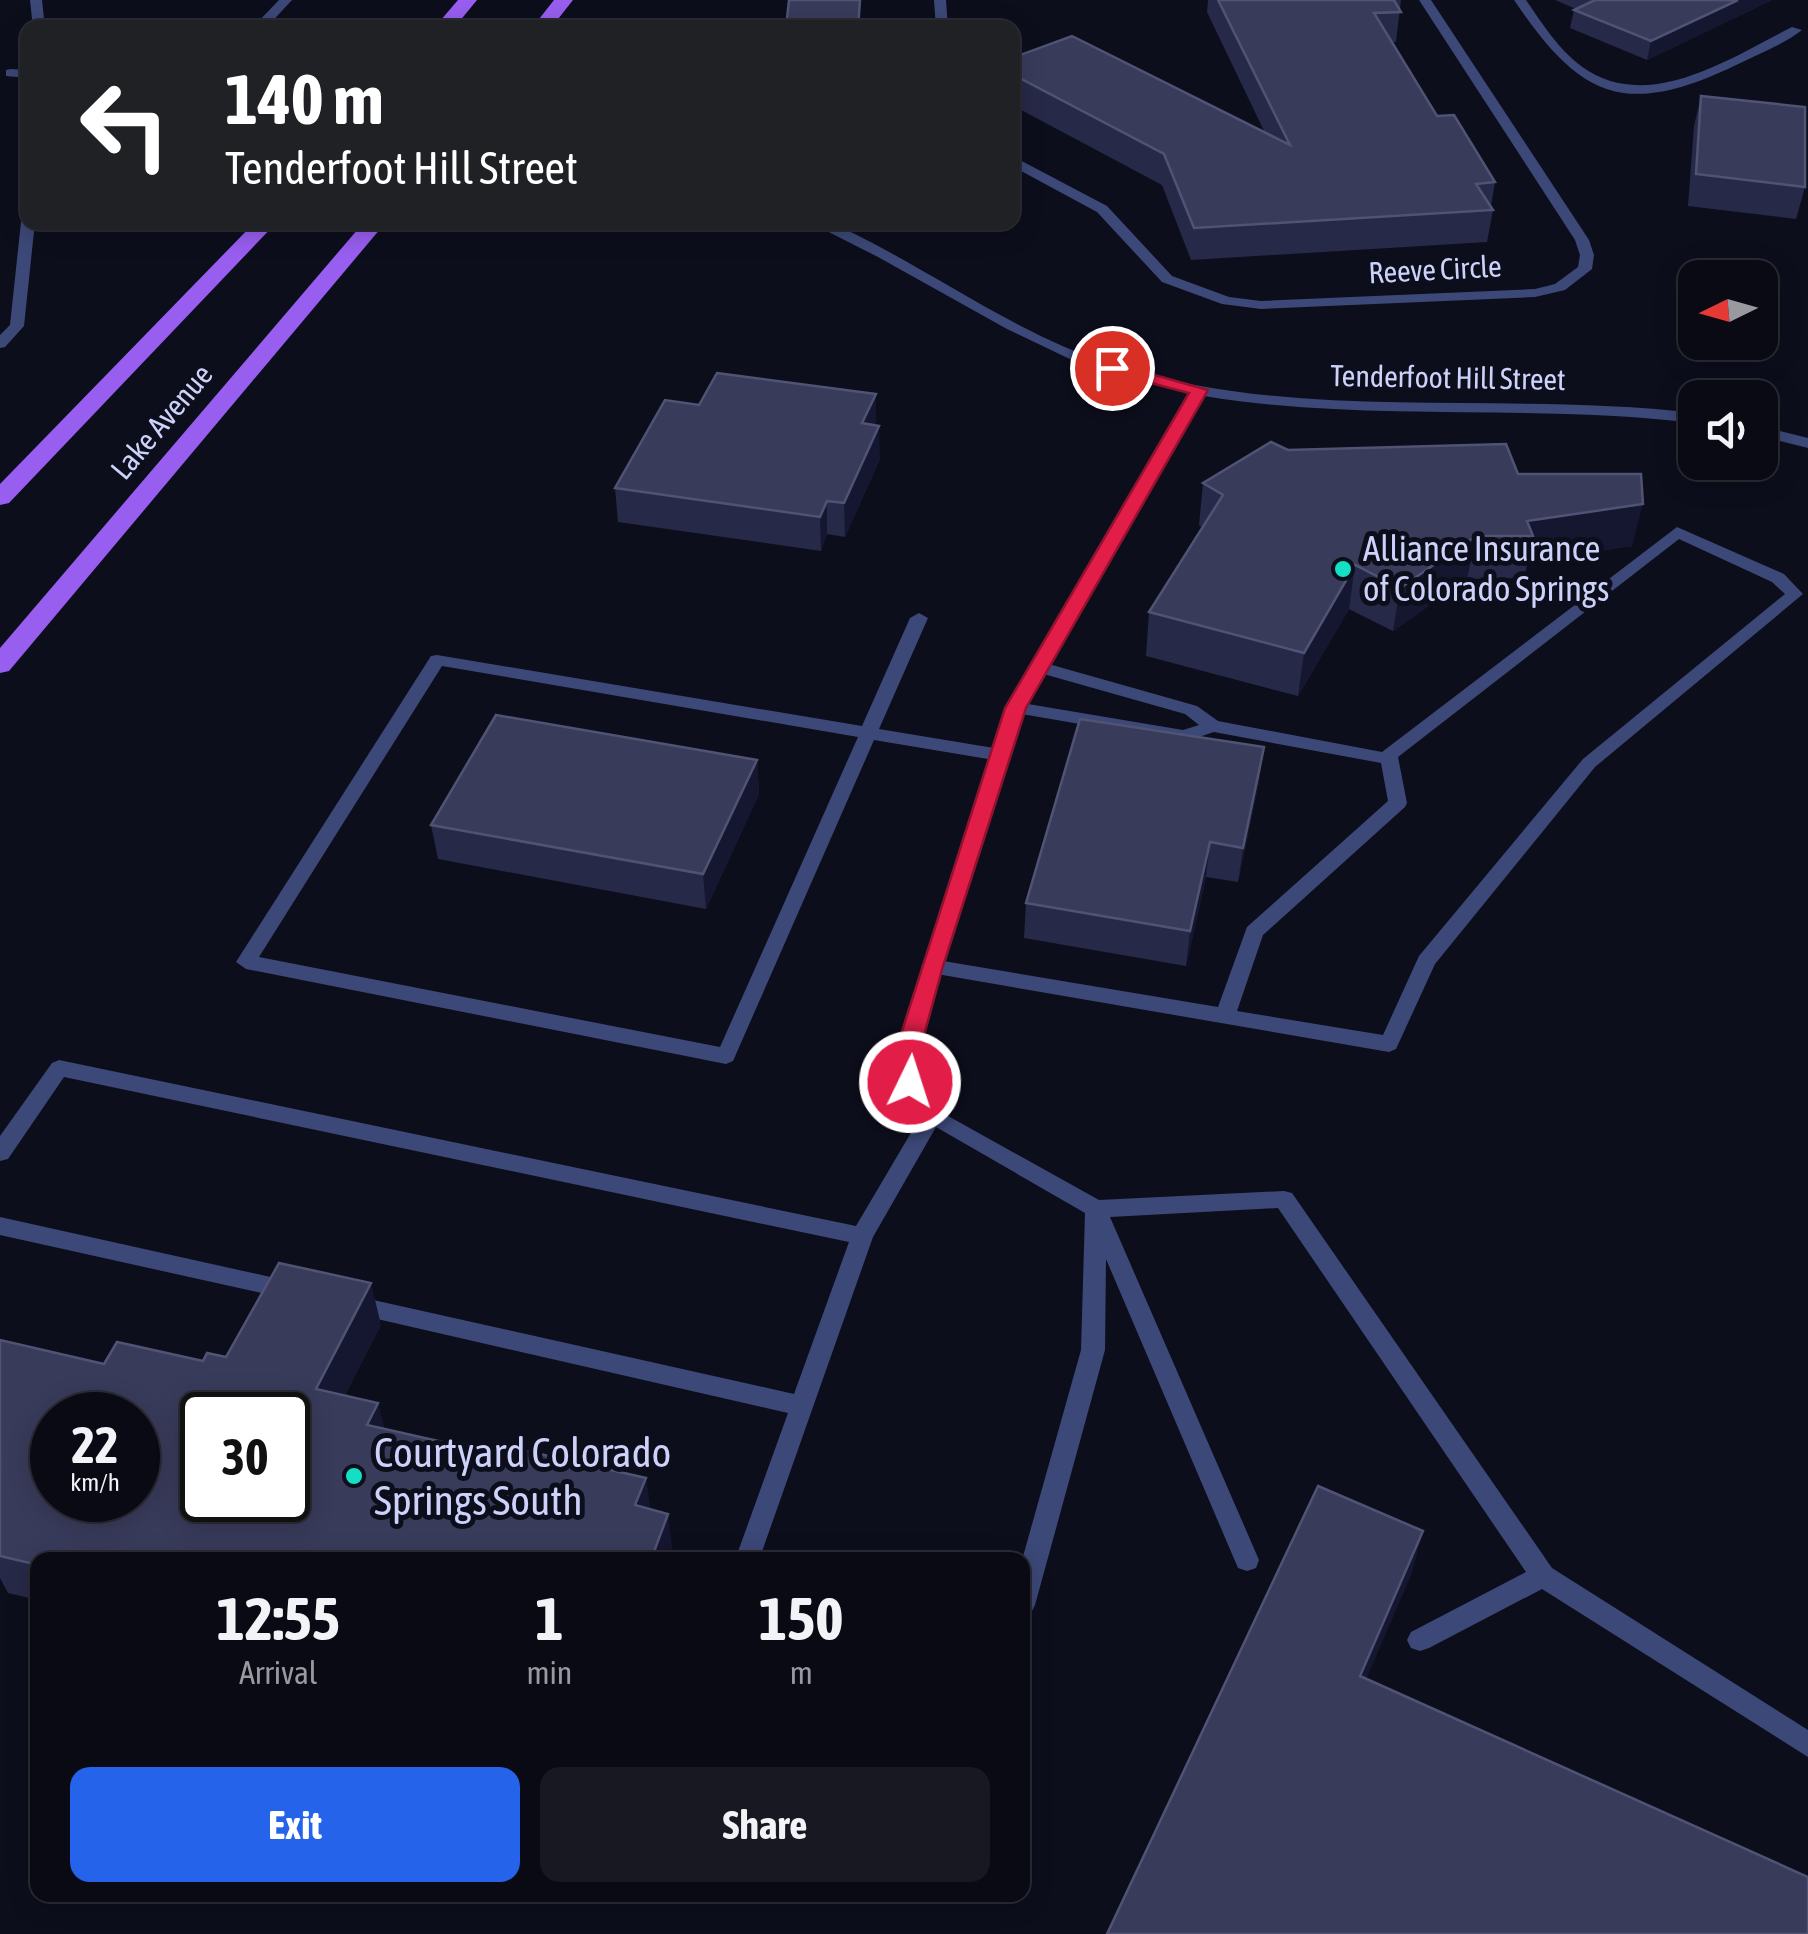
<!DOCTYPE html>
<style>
:root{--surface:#0a0a15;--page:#181822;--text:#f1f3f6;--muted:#999aa0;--line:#2a2b34;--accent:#2563eb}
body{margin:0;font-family:"Asap Condensed",sans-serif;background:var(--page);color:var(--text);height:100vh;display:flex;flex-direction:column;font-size:38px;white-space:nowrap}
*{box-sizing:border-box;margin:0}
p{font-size:32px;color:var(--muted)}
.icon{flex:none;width:55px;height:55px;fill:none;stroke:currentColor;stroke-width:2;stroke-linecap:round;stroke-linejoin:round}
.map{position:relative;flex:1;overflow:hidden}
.panel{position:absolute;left:30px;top:1552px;width:1000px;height:350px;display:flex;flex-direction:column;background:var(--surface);border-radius:20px;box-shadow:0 5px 25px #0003,0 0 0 2px var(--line)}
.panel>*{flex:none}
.hud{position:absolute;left:20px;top:20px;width:1000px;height:210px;border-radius:20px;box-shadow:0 5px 25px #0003,0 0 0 2px var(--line);background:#202124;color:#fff;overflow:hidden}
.needle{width:65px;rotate:265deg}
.controls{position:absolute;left:1678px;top:260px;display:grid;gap:20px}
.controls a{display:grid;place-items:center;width:100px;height:100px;border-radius:20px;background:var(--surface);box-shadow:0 5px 25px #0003,0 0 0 2px var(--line);font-size:50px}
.speed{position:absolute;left:30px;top:1392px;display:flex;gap:20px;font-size:50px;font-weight:700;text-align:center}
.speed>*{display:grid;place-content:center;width:130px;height:130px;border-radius:50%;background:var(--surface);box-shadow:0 5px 25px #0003,0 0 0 2px var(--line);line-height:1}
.speed small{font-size:25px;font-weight:400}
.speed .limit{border:5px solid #111;border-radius:15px;background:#fff;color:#111}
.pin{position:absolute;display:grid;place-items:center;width:85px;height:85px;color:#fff;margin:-42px;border:5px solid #fff;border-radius:50%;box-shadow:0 2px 10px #0007}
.me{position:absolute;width:110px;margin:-55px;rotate:4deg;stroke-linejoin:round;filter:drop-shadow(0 0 8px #0008)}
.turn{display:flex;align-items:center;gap:35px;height:210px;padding:0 40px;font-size:45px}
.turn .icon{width:130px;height:130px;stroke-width:2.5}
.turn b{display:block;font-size:70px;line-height:85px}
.eta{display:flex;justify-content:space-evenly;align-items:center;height:170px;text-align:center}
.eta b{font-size:60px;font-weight:700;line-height:70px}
.action{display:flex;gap:20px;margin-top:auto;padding:20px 40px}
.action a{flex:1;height:115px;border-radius:20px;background:var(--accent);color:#fff;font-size:40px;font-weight:700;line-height:115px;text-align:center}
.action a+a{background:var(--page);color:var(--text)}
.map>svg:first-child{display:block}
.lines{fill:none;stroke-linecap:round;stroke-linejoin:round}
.lane{fill:#3c4877;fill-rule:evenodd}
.street{fill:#3c4877;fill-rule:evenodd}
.primary{fill:#985ef0;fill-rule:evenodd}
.wall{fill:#272948}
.shaded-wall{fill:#15162f}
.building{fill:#393b5b;stroke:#505374;stroke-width:2.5;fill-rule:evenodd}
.route{fill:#e11d48;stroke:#92132f;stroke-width:2.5}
.poi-dot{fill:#14dfc4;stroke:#0d0e1c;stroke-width:4}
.labels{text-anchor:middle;stroke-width:10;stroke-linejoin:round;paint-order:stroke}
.far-street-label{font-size:30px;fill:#cdd2fa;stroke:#0d0e1c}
.poi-label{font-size:35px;fill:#cdd2fa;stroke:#0d0e1c;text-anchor:start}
.near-poi-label{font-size:42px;fill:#cdd2fa;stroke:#0d0e1c;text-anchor:start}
</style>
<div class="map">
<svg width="1808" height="1934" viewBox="0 0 1808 1934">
<rect width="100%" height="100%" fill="#0d0e1c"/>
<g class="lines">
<g class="lane">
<path d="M30,0h12l3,28h-12z"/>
<path d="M1514,0h12c16,23 32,49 55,66 66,49 149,-8 211,-39l10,3c-19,15 -46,25 -68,36 -111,53 -155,30 -220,-66z"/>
<path d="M11,69l17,1v8l-22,-2v-6z"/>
<path d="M28,218v4h7l-11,104 -19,21 -5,1v-13l10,-10 11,-103z"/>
<path d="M1677,527l107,47 19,20 -208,173 -160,197 -39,85 -7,3 -458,-79 -10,-7 10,-7 287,48 29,-80 141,-126 -7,-38 -167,-31 -30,10 -174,-30 -3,-4 3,-4 6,-2 167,28 16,-5 -14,-11 -152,-43 -3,-4 3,-4h12l152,43 21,15 164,31zM1679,539l93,43 13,12 -202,165 -164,197 -36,79 -146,-24 26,-76 142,-128 2,-4 -9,-46z"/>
<path d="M919,613l9,5 -49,111 121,20 9,6 -9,6 -126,-21 -141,321 -7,3 -480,-95 -10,-7 195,-306 6,-1 425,71 48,-108zM442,666l416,71 -138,310 -461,-90z"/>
<path d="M59,1060l797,166 69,-117 7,-2 167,93 185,-9 8,2 260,375 256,162v27l-266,-168 -113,59 -9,3 -9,-3 -4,-8 4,-8 115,-60 -248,-364 -168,9 149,343 -3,8 -9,3 -9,-3 -132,-309 -1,91 -70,255 -4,8 -9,3v-56l59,-210 4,-137 -149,-86 -63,110 -114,323h-24l53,-147 -437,-100 -8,-3 -3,-6 3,-6 8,-3 443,99 55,-152 -785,-165 -56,82 -8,2v-25l52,-73z"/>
<path d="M0,1217l293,65 8,3 3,6 -3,6 -8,3 -293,-65z"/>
</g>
<g class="street">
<path d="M279,0h13l-26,28h-14z"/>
<path d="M934,0h12l2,28h-12z"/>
<path d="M1419,0h12l158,240 5,15 -2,14 -27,21 -30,7 -274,12 -39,-5 -60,-22 -65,-70 -85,-46v-10l95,50 65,70 57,21 32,4 274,-12 20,-5 23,-17 2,-12 -5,-15z"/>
<path d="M809,222h20l26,12c86,43 166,102 258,131 189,59 388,25 582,48v10c-163,-20 -328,0 -491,-27l-179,312 -107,342 2,31 23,34 -4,6c-17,4 -33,-21 -38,-37 -4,-10 -3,-24 -3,-34l109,-342 183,-315 -74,-17 -42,-15 -67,-32 -129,-72z"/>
<path d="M1760,426l48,12v10l-48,-12z"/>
</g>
<g class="primary">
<path d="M458,0h19l-23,28h-20z"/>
<path d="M554,0h19l-22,28h-19z"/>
<path d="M255,222h22l-268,281 -9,2v-21z"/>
<path d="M364,222h22l-377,449 -9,2v-25z"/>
</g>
</g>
<g class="wall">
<path d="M1208,0h193l-5,42h-4l45,74 58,66 -4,24 2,4 -6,32 -296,18 -29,-75 -150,-80v-47l253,75 -58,-121z"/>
<path d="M1555,0h217l-125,60 -77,-32 4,-18 2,-1z"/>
<path d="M1701,96l104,91 -9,32 -108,-13 6,-80z"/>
<path d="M876,425l4,34 -35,78 -18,-3 -6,17 -203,-29 -3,-34z"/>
<path d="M1288,450l230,24 114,72 -104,16 -4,16 -57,1 -74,52 -44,-22 -51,87 -152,-40 3,-44 54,-84 -4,-3 4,-42z"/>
<path d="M1264,747l-5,35 -21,100 -32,-5 -20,89 -162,-28 2,-35z"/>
<path d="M757,760l2,34 -53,115 -268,-50 -7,-34z"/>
<path d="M381,1325l-36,70 33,8 6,26 112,25 150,24 4,31 23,45 -635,6v40l-30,-7 -8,-15v-238l104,24 99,-3z"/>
</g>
<g class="shaded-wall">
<path d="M860,0l1,28h-3z"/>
<path d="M1738,0h34l-125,60 4,-19z"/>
<path d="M876,394v33l-14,-4z"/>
<path d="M879,426l1,33 -35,78 -1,-34z"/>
<path d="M827,501v33l-6,17 -1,-34z"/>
<path d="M1643,504l-11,42 -104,16 5,-26 -6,-15z"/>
<path d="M1476,536l-9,43 -74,52 7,-43z"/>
<path d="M1355,565l-6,44 -51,87 6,-43z"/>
<path d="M1264,747l-5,35 -21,100 5,-34z"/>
<path d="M757,760l2,34 -53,115 -3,-35z"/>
<path d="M1210,842l-4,35 -20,89 4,-35z"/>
<path d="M371,1283l10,42 -54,105 -11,-41z"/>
<path d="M378,1403l10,41 -21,-19z"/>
<path d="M646,1478l6,41 -17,-14z"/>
<path d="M668,1514l5,40 -2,6h-20z"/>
<path d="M1423,1531l-11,42 -62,144 10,-41z"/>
</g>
<g class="building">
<path d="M789,0h71l-2,28h-72z"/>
<path d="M1218,0h176l7,12 -27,1 63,103 17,-1 41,67 -19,2 17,26 -299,18 -30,-74 -152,-80v-16l60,-22 218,109z"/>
<path d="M1595,0h143l-87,41 -77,-31z"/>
<path d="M1701,96l104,11v80l-109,-13z"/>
<path d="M717,373l159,21 -14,29 17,3 -35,77 -17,-2 -7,16 -205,-29 50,-88 34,5z"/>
<path d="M1271,442l17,8 218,-6 12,30h123l2,30 -116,17 6,15h-57l-76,52 -45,-23 -51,88 -155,-41 74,-117 -20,-12z"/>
<path d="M496,715l261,45 -54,114 -272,-49z"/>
<path d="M1080,719l184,28 -21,101 -33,-6 -20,89 -164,-28z"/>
<path d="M279,1263l92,20 -55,106 62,14 -11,22 129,29 4,-9 146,33 -11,27 33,9 -17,46h-613v5l-38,-9v-216l104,24 13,-22 86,19 4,-8 19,4zM52,1415h86v85h-86zM202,1415h86v85h-86z"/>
<path d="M1318,1486l105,45 -63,145 448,201v57h-701z"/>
</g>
<path class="route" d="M1112,363l96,27 -182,318 -83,258 -23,84 2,32 -12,8 -12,-8 -2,-32 109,-342 184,-315 -84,-22 -2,-3z"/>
<g class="poi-dot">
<circle cx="1343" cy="569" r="10"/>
<circle cx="354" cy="1476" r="10"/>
</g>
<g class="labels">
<g class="far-street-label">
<text transform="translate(1435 270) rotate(-3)" y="10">Reeve Circle</text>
<text transform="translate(1448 378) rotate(1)" y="10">Tenderfoot Hill Street</text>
<text transform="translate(162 422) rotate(-50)" y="10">Lake Avenue</text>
</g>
<g class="poi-label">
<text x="1363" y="561">Alliance Insurance<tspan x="1363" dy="40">of Colorado Springs</tspan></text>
</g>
<g class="near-poi-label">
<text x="374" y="1467">Courtyard Colorado<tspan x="374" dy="48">Springs South</tspan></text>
</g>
</g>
</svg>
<div class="controls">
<a><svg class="needle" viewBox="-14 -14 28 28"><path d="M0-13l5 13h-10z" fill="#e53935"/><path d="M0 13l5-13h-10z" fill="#999aa0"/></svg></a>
<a><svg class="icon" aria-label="sound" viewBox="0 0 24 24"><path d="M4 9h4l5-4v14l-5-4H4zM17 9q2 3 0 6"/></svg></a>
</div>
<div class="speed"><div>22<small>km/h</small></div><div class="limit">30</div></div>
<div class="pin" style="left:1112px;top:368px;background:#d93025"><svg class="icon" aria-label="arrive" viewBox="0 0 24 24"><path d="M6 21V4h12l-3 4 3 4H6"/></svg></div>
<svg class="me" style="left:910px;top:1082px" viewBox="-20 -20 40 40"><circle r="17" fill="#e11d48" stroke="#fff" stroke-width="3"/><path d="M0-11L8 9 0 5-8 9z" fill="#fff"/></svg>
<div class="hud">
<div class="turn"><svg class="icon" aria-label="left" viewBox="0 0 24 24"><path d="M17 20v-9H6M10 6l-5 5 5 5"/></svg><div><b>140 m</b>Tenderfoot Hill Street</div></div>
</div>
<section class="panel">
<div class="eta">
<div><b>12:55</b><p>Arrival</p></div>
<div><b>1</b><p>min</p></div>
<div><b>150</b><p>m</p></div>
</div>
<div class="action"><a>Exit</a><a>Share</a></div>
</section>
</div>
